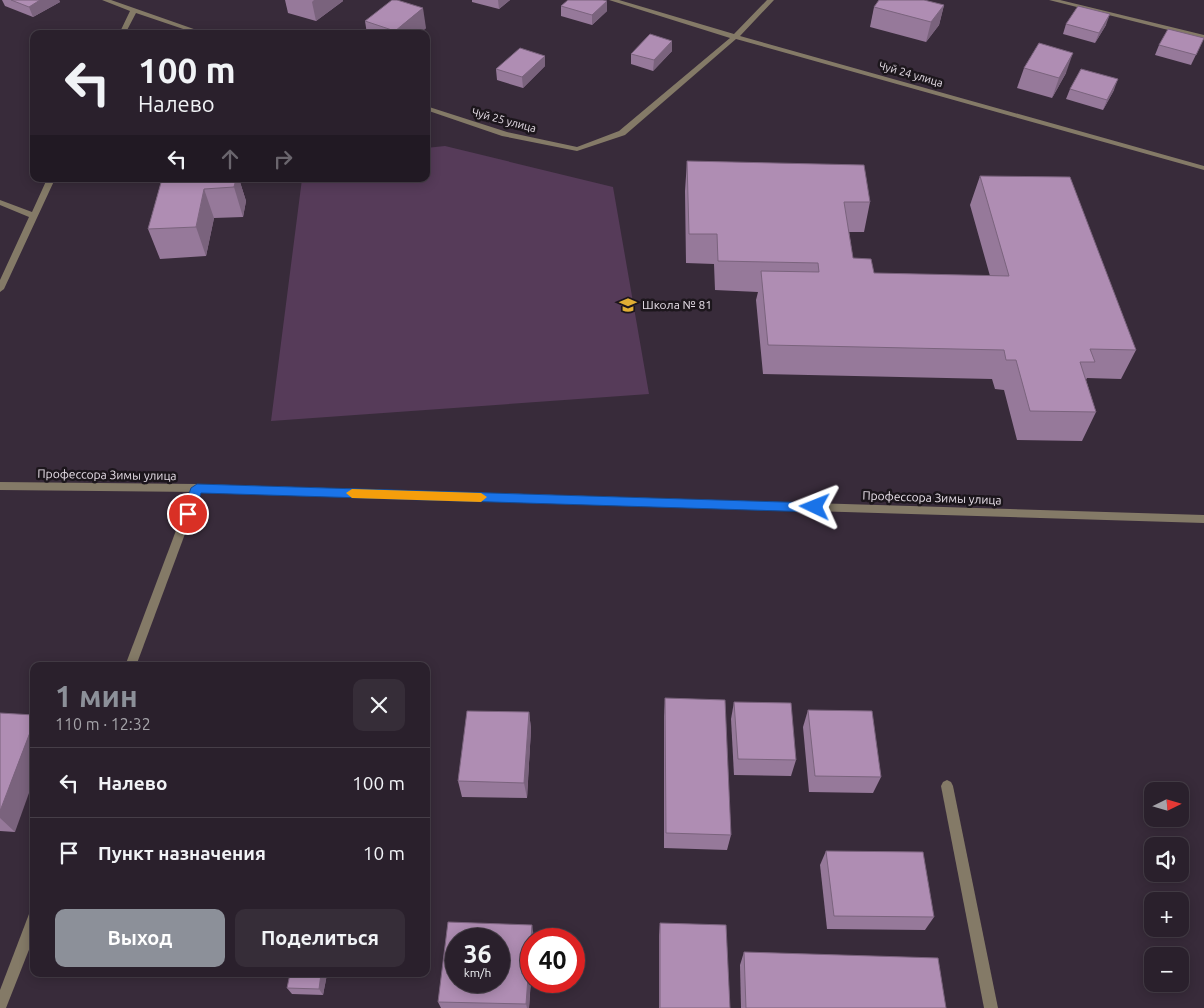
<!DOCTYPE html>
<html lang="ru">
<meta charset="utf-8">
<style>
:root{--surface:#2a202c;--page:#362d38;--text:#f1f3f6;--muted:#a5a3a9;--line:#463e48;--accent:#8c9099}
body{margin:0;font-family:Ubuntu,sans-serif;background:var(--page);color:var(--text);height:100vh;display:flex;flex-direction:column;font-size:19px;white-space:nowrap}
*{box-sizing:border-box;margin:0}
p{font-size:16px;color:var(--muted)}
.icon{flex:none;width:28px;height:28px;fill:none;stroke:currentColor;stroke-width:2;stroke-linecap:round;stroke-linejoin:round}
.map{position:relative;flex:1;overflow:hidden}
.side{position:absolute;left:30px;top:662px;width:400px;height:315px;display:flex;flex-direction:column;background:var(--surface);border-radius:10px;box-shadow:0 2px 12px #0003,0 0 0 1px var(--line)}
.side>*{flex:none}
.top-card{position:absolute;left:30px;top:30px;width:400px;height:152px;border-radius:10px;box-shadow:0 2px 12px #0003,0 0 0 1px var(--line);background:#2a202c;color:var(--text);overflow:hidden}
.needle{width:32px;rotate:85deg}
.controls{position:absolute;left:1144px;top:782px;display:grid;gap:10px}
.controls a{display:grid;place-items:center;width:45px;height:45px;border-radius:10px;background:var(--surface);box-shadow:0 2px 12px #0003,0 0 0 1px var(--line);font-size:25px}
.speed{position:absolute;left:445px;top:928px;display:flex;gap:10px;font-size:25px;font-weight:700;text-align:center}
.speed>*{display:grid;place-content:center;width:65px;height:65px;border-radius:50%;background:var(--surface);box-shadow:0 2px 12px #0003,0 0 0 1px var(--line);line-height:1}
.speed small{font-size:12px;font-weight:400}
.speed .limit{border:8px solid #d22;background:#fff;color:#111}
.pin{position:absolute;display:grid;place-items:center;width:42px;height:42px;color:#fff;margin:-21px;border:2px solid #fff;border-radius:50%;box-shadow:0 1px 5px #0007}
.me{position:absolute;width:55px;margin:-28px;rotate:272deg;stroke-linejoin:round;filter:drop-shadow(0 0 4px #0008)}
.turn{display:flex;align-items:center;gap:18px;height:105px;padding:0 25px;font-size:22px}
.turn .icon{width:65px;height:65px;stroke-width:2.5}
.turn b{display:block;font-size:35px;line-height:42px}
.lanes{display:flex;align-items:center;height:48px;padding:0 25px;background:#0003;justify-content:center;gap:25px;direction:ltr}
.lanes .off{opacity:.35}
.round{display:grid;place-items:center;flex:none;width:52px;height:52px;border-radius:10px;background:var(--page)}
.head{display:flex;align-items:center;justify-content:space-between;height:85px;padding:0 25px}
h1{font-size:30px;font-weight:700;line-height:38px;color:var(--accent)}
.button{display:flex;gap:10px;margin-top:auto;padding:10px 25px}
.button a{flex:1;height:58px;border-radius:10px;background:var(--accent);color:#fff;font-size:20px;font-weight:700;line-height:58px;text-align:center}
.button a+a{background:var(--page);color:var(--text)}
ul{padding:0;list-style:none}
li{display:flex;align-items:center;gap:15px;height:70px;padding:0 25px;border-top:1px solid var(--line)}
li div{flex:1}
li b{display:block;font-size:19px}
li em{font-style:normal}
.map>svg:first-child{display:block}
.green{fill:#563b59}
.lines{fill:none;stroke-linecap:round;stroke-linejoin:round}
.minor{fill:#847a67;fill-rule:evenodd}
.tertiary{fill:#847a67;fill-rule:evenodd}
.wall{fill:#96799a}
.shaded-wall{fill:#7a637d}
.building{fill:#af8db3;stroke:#7a637d;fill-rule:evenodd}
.route{fill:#1a73e8;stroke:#114b97}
.slow{fill:#f59e0b}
.labels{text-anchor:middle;stroke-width:5;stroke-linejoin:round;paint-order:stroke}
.far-street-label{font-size:11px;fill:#e7dfe8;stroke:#1c161c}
.poi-label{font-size:12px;fill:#e7dfe8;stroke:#1c161c;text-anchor:start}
.street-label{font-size:12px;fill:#e7dfe8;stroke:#1c161c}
</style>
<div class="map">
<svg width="1204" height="1008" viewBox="0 0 1204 1008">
<rect width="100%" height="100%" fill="#382b3a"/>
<path class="green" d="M445,146l168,41 36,207 -378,27 31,-242h124v-31z"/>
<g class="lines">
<g class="minor">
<path d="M102,0h9l97,34h-10l-62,-21 -11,21h-6l11,-23z"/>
<path d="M609,0h10l115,34 33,-34h7l-34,36 464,130v4l-468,-131 -111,96 -48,16 -75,-15 -76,-26v-4l81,26 70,15 42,-16 111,-93z"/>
<path d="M1049,0h11l144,35v4z"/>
<path d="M47,179h8l-51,110 -4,3v-12l29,-63 -29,-12v-5l32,12z"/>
<path d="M197,484l3,1 2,3 -66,178h-11l67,-178 2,-3z"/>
<path d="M947,780l4,2 2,4 45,222h-14l-43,-222 2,-4z"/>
<path d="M34,913v24l-28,71h-6v-18l29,-76z"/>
</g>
<path class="tertiary" d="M0,482l197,2 1007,31v8l-1007,-31 -197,-2z"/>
</g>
<g class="wall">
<path d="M2,0h57l1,2 -27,15 -28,-11z"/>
<path d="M285,0h58v1l-27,20 -28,-8z"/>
<path d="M472,0h38l-11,9 -27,-7z"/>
<path d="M607,1v10l-15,14 -31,-9v-10z"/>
<path d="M944,5l-5,20 -13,17 -56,-15 4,-20z"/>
<path d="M365,21l61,7 -7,6h-52z"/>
<path d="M1066,24l40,1 -11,18 -32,-9z"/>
<path d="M1204,38l-13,27 -36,-10 4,-10z"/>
<path d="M672,41v10l-19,20 -22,-7v-10z"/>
<path d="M545,66l-22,22 -26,-8 -1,-11z"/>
<path d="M1024,68l42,5 -14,25 -35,-10z"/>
<path d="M1070,89l44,1 -11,20 -37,-11z"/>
<path d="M687,161l183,41 -6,30h-15l4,26 21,15 116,3 -20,-71 10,-29 156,174 -15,29 -34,-1 -1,2 10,32 -14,29 -65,-1 -13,-50 -9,-1 -3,-10 -229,-5 -7,-74 2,-8 -43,-2 -1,-26 -28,-1 -1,-72z"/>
<path d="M162,179l78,3 6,19 -3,16 -29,1 -8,38 -46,3 -12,-30z"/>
<path d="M665,698l66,137 -4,15 -63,-2v-132z"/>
<path d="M734,702l62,58 -5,16 -57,-1 -3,-56z"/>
<path d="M808,710l73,67 -8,16 -64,-1 -6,-65z"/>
<path d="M529,712l2,17 -4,69 -65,-1 -4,-16z"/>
<path d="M0,713l15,119 -15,-1z"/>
<path d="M826,851l108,66 -9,13 -98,-1 -7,-64z"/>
<path d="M660,923l70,85h-71v-72z"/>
<path d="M534,937l-5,71h-88l-3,-6z"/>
<path d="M744,952l202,56h-205l-1,-43z"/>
<path d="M327,974l-4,21 -31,-1 -5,-6z"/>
</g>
<g class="shaded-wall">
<path d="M40,0h19l1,2 -27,15 -4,-10z"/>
<path d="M314,0h29v1l-27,20 -4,-19z"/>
<path d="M498,0h12l-11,9z"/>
<path d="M607,1v10l-15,14v-10z"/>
<path d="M944,5l-5,20 -13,17 5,-20z"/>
<path d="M423,8l3,20 -7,6h-24v-3z"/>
<path d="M1110,14l-4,11 -11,18 4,-10z"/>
<path d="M672,41v10l-19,20 1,-11z"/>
<path d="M1073,53l-7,20 -14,25 7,-20z"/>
<path d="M545,56v10l-22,22 -1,-11z"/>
<path d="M1118,79l-4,11 -11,20 4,-10z"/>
<path d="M236,179h5l-1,3 6,19 -3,16 -9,-30z"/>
<path d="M204,189l10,29 -8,38 -10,-29z"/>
<path d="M529,712l2,17 -4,69 -3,-15z"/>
<path d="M34,722v57l-19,53 -15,-14v-7z"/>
<path d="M532,925l2,12v2h-3v38l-2,31h-2l-1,-4z"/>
<path d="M321,974h6l-4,21 -4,-6z"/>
</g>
<g class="building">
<path d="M11,0h29l-11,7z"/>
<path d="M392,0h5l26,8 -28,23 -30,-10z"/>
<path d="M568,0h35l4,1 -15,14 -31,-9z"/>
<path d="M879,0h45l20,5 -13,17 -57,-15z"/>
<path d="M1078,6l32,8 -11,19 -33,-9z"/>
<path d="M1168,29l36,9 -8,17 -37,-10z"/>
<path d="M650,34l22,7 -18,19 -23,-6z"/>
<path d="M1039,43l34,10 -14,25 -35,-10z"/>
<path d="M520,48l25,8 -23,21 -26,-8z"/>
<path d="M1081,69l37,10 -11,21 -37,-11z"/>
<path d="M687,161l177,4 6,37h-26l9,56 18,1 3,14 135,3 -29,-100 90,1 66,173 -46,-1 5,13h-15l16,50 -66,-1 -14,-51h-10l-2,-10 -236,-5 -7,-74 58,1 -1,-9 -100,-2 -1,-27h-28z"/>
<path d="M162,179h74l-2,8 -30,2 -8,38 -48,2z"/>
<path d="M665,698l60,2 6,135 -65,-2z"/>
<path d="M734,702l57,1 5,57 -58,-1z"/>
<path d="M808,710l64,1 9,66 -66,-1z"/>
<path d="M467,711l62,1 -5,71 -66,-2z"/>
<path d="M0,713l34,2v7l-34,89z"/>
<path d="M826,851l97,1 11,65 -100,-1z"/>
<path d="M448,922l84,3 -6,79 -88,-2zM456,939h43v42h-43z"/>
<path d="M660,923l66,2 4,83h-70z"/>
<path d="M744,952l194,6 8,50h-200z"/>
<path d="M290,974h31l-2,15 -32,-1z"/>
</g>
<path class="route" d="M197,484l618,19 6,4 -6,5 -614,-19 -9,24h-9l-1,-3 9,-26z"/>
<path class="slow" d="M352,489l129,4 6,4 -6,5 -129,-4 -6,-5z"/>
<defs>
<g id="school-bare" transform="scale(1.35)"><path d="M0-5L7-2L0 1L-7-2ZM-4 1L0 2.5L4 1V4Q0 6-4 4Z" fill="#e2af34" stroke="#1c161c" stroke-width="2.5" paint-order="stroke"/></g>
</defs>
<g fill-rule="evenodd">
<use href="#school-bare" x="628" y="305"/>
</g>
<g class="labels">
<g class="far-street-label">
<text transform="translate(911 74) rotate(16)" y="4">Чуй 24 улица</text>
<text transform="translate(504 120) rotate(15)" y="4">Чуй 25 улица</text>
</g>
<g class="poi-label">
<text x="642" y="309">Школа № 81</text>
</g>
<g class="street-label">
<text transform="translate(107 475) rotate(1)" y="4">Профессора Зимы улица</text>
<text transform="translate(932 498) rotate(2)" y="4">Профессора Зимы улица</text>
</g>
</g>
</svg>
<div class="controls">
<a><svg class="needle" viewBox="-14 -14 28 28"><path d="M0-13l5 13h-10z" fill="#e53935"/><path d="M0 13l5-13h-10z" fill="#a5a3a9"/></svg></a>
<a><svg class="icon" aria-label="sound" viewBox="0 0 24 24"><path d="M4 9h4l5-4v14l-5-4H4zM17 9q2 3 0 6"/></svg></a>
<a>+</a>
<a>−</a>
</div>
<div class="speed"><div>36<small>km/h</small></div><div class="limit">40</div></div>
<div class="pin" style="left:188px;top:514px;background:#d93025"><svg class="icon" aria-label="arrive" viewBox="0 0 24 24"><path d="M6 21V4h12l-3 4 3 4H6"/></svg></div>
<svg class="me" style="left:815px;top:507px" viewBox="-20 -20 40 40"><path d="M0-17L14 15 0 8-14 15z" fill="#1a73e8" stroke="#fff" stroke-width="4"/></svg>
<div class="top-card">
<div class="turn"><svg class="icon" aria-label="left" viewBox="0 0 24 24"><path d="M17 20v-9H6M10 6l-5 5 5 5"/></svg><div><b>100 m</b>Налево</div></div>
<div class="lanes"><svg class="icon" aria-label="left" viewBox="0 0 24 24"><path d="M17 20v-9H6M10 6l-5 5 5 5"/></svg><svg class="icon off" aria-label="ahead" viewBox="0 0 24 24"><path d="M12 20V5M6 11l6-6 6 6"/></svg><svg class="icon off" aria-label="right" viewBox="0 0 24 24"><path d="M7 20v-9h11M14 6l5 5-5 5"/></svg></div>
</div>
<section class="side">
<div class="head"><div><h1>1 мин</h1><p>110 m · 12:32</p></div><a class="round"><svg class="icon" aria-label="close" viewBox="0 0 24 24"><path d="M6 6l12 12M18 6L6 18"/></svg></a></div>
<ul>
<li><svg class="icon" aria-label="left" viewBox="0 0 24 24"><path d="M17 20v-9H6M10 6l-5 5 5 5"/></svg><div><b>Налево</b></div><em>100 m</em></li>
<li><svg class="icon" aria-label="arrive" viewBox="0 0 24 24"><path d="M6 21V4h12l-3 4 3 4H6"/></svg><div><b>Пункт назначения</b></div><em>10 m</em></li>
</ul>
<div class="button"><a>Выход</a><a>Поделиться</a></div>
</section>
</div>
